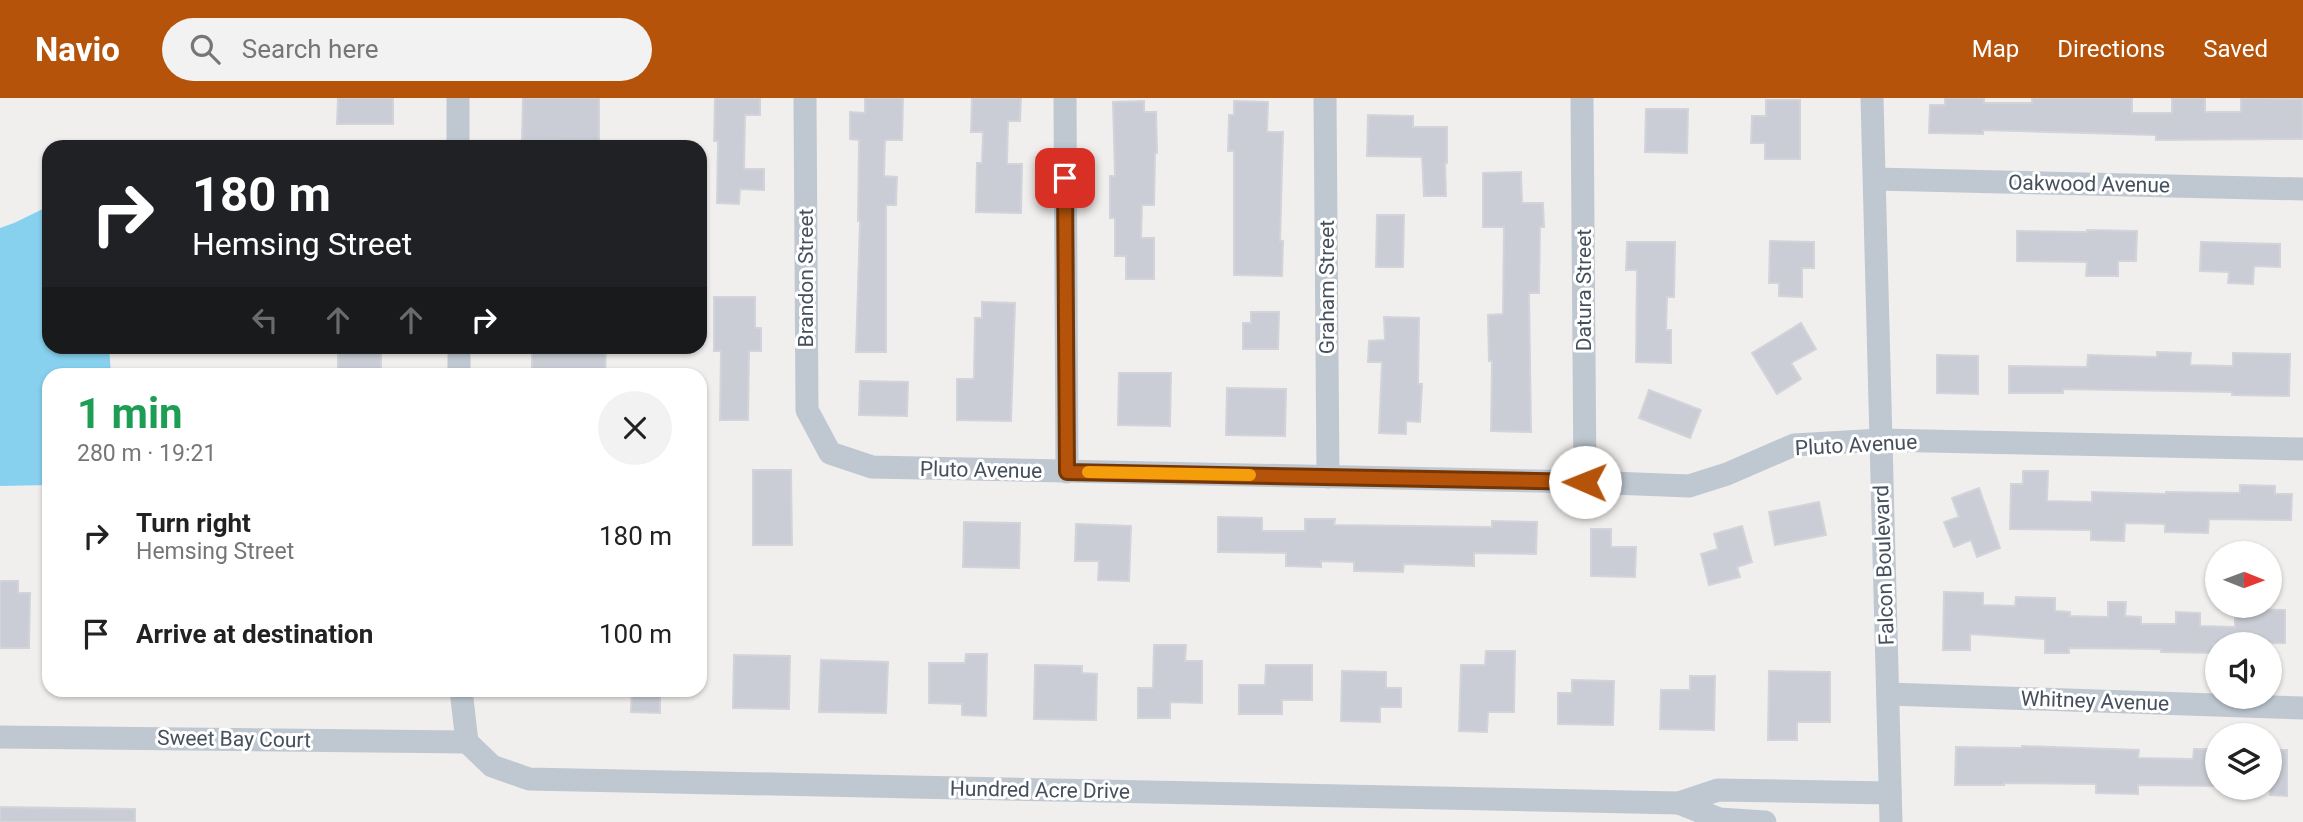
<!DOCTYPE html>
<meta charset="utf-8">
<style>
:root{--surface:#fff;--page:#f2f2f2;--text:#222;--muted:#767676;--accent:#b45309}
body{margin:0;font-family:Roboto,sans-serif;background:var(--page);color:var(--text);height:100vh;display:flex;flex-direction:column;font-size:26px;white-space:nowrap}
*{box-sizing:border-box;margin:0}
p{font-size:23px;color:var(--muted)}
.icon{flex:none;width:38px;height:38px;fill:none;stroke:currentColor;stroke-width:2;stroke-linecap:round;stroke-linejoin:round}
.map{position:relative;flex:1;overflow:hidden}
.side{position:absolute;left:42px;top:270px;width:665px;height:329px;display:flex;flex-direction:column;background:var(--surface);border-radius:21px;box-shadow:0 2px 5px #0004}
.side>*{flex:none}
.guide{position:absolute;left:42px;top:42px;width:665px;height:214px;border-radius:21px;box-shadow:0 2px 5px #0004;background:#202124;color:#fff;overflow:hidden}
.needle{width:46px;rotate:91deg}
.controls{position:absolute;left:2205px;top:443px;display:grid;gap:14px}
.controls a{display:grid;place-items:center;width:77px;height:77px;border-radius:50%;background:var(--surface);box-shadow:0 2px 5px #0004;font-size:35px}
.pin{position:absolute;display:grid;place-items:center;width:60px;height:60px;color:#fff;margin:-30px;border-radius:14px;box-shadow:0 4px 10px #0006}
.me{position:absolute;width:77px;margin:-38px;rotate:271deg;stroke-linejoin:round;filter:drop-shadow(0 0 5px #0008)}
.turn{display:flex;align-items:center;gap:24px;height:147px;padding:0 35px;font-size:32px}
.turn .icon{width:91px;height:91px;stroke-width:2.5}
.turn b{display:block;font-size:49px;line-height:60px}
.lanes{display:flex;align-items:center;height:66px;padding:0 35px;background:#0003;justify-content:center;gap:35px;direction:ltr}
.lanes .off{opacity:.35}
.round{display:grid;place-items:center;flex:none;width:74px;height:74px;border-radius:37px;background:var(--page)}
.headline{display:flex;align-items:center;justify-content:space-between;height:119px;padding:0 35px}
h1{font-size:42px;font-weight:700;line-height:52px;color:#1e9e55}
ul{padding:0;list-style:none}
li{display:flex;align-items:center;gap:21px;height:98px;padding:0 35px}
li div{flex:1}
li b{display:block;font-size:26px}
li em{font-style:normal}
header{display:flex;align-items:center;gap:42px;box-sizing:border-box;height:98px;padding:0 35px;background:var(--accent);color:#fff}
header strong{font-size:33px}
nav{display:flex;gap:38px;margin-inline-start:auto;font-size:24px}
.search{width:490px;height:63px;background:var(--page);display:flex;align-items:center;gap:18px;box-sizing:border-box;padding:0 24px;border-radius:38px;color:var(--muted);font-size:26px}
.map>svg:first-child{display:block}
.water{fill:#87d1ef}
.building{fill:#cacdd5;stroke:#d2d4da;stroke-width:2}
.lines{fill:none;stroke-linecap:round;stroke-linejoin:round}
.street{stroke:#bfc8d1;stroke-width:23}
.route-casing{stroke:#753606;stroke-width:18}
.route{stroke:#b45309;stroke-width:12}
.slow{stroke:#f59e0b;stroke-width:12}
.labels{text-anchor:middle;stroke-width:6;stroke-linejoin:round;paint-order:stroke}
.street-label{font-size:21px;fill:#46505d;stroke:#fff}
</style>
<header>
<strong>Navio</strong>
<div class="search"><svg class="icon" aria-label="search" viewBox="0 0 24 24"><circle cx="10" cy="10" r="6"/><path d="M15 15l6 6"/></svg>Search here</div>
<nav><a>Map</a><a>Directions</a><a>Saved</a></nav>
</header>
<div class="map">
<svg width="2303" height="724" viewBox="0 0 2303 724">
<rect width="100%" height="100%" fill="#f1efee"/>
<path class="water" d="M49,108v140l60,1 2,27h-62v111l-49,1v-258l14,-5z"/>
<g class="building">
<path d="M338,0h55v26h-56z"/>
<path d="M523,0h76v43l-77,-1z"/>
<path d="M715,0h45v17h-15l-1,54h20v21l-24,-1 -1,15 -22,-1 1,-62h-4z"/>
<path d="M865,0h38l-1,42h-17l-1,36 13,1 -1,28h-10v147h-30l4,-131h-2l1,-81 -9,-1v-27l15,1z"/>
<path d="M972,0h49l-1,23h-12l-1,43h15l-1,49 -45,-1 1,-49h5l1,-31h-12z"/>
<path d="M1945,0h39v5h48v-5h100v15h40v-15h33v14h36v-14l62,1v40l-147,1v-5l-173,-5v4l-54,-1 1,-28h15z"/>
<path d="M1766,2h34v59h-35v-16h-14l1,-27h14z"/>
<path d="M1144,3v11h12l1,41h-2l-1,52h-12l-1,33h13v41h-28v-23h-11v-38h-5v-42h5l-2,-74z"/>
<path d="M1234,3l34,1 -1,30h16l-3,109h3l-1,35 -48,-1v-124h-6l1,-36h5z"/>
<path d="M1646,11h42l-1,44 -42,-1z"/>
<path d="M1368,17l45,1v11h34v36h-2l1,33h-22l-2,-39 -55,-1z"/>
<path d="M1521,74l1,31h21l1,24h-4l-1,66h-10l2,139 -40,-1 1,-70h-3l-1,-46 15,-1 1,-87h-21v-54z"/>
<path d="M1377,117h27l-1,52h-27z"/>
<path d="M2087,132l50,1 -1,30h-18v15h-32l1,-14 -70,-1v-30l70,1z"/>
<path d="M1770,143l44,1v26h-12v29l-23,-1v-13h-10z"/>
<path d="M1627,144h48l-1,55h-7l-1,33h5v33l-35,-1 1,-92h-11z"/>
<path d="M2201,144l79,2v23l-26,-1 -1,18 -25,-1 1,-11 -29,-1z"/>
<path d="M714,199h41v31h6v23h-12l-1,69h-28l1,-69h-7z"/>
<path d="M982,204l33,1 -4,118 -54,-1v-41h17l1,-61h7z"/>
<path d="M1251,214h28l-1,37h-35v-26h8z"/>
<path d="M1384,219l35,1 -1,66h4l-2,38 -14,-1v13l-27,-1 3,-71h-14l1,-21 16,-1z"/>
<path d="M1801,225l15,26 -25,14 10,16 -24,15 -25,-41z"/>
<path d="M338,248h43v24l-11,-1v5h-32z"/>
<path d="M532,248h74l-1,28h-73z"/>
<path d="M2157,254l34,1 -1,12 43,1v-13l57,1 -1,42 -57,-1v-3l-169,-3v4h-54v-27l78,1 1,-12 69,2z"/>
<path d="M1937,257l41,1v38l-41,-1z"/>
<path d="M1119,275h52l-1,53 -52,-1z"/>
<path d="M860,283l48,1 -1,34 -48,-1z"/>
<path d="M1227,290l59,1 -1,47 -59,-1z"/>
<path d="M1649,292l52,20 -11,28 -51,-20z"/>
<path d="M753,372h38l1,75h-39z"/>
<path d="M2023,373h25l-1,30 45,1v-10l74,2v-2l74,1v-8l35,1v8h17l-1,26 -82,-1 -1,14 -43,-1v-8l-40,-1 -1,18 -33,-1v-10l-81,-1 1,-45h12z"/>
<path d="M1979,390l21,60 -23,9 -6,-17 -17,7 -10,-25 15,-5 -7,-19z"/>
<path d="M1819,404l7,33 -51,10 -6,-33z"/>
<path d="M1218,419l44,1v13h43v-12h30l-1,6 158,2v-6l45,1 -1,32 -62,-1v13l-70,-2 -1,8 -49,-1v-9l-33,-1v6l-35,-1v-13l-68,-1z"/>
<path d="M964,424l56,1 -1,45 -56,-1z"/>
<path d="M1076,426l55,2 -2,55 -31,-1 1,-19h-24z"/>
<path d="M1742,428l10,36 -15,5 3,10 -31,8 -8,-31 17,-5 -4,-15z"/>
<path d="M1591,431h20v18h25l-1,30 -44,-1z"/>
<path d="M0,483h18v12h12l-1,55h-29z"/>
<path d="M1944,494l39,1v12l32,1 1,-9 39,1v13l15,1v4l38,1v-15h18l-1,14 16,1v7h35v-12l24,1v13l35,1v-18l50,1v33l-72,1v9l-52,-1v-3l-92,-1v5h-24v-14l-75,-5v16h-27z"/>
<path d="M1154,547h32l-1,16h17v42l-32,-1v16h-32v-30h15z"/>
<path d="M1486,553h29l-1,61h-26l-1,20 -28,-1 2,-66h24z"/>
<path d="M966,556h21l-1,62 -24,-1v-11l-33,-1v-40h36z"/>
<path d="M734,557l56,1 -1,53 -56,-1z"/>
<path d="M821,562l67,2 -2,51 -67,-1z"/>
<path d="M1035,567l47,1v7l15,1 -1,46 -62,-1z"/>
<path d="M1266,567h46v35h-30v14h-43v-29h26z"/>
<path d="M1342,573l44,1v16h15v19h-21v15l-39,-1z"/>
<path d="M1769,573l61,1v50h-33v18h-29z"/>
<path d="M1690,578h25l-1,54 -54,-1 1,-39h29z"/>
<path d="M1572,582l42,1 -1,44 -55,-1v-31h14z"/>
<path d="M632,592h28v23l-29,-1z"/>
<path d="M2022,648l117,4 -1,8 55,1 1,-10h23v37l-79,-1v9l-42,-1v-9l-92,-1v2h-49l1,-38 66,1z"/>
<path d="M2270,652h17v46l-17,-1z"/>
<path d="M0,709l135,2v13h-135z"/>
</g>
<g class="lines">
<g class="street">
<path d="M458,0v49"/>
<path d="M805,0l2,312 23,43 42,14 713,15 104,4 38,-12 67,-29 86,-5 423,9"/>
<path d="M1065,0l2,374"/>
<path d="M1325,0l3,379"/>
<path d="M1582,0l3,384"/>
<path d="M1872,0l19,724"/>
<path d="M1875,81l428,10"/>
<path d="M459,248v28"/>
<path d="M461,592l6,52 25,24 37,13 1150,24 39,-13 172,3"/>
<path d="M1888,596l415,14"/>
<path d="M0,639l467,5"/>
<path d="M1679,705l40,16 46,3"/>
</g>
</g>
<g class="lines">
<g class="route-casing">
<path id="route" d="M1065,80l2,294 518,10"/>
</g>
<use href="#route" class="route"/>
<path class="slow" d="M1088,374l162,3"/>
</g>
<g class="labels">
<g class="street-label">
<text transform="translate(2089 86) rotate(1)" y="7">Oakwood Avenue</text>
<text transform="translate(806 180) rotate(-90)" y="7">Brandon Street</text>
<text transform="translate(1327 189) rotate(-90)" y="7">Graham Street</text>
<text transform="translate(1584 192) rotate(-90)" y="7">Datura Street</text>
<text transform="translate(1856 347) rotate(-3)" y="7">Pluto Avenue</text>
<text transform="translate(981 372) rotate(1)" y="7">Pluto Avenue</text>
<text transform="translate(1884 467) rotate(-92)" y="7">Falcon Boulevard</text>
<text transform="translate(2095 603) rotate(2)" y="7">Whitney Avenue</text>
<text transform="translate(234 641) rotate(1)" y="7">Sweet Bay Court</text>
<text transform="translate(1040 692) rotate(1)" y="7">Hundred Acre Drive</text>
</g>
</g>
</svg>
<div class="controls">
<a><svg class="needle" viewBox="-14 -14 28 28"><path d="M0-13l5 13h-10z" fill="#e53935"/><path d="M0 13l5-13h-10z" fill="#767676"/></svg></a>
<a><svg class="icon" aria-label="sound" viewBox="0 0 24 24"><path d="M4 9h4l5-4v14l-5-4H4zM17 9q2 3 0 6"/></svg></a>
<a><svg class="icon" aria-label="layers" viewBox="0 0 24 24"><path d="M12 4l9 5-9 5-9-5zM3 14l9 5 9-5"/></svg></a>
</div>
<div class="pin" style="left:1065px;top:80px;background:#d93025"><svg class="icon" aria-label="arrive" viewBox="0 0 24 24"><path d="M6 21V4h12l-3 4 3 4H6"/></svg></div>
<svg class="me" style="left:1585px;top:384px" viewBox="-20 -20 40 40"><circle r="19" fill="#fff"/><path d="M0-13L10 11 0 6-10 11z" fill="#b45309"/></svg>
<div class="guide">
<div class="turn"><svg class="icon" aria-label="right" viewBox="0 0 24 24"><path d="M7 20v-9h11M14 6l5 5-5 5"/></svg><div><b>180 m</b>Hemsing Street</div></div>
<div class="lanes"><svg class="icon off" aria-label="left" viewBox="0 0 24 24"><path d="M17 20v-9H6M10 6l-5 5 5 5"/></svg><svg class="icon off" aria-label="ahead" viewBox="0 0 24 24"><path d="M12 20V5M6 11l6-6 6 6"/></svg><svg class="icon off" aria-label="ahead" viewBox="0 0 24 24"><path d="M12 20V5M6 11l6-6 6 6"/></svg><svg class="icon" aria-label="right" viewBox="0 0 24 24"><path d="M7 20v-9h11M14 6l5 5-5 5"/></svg></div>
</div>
<section class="side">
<div class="headline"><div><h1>1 min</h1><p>280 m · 19:21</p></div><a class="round"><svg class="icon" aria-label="close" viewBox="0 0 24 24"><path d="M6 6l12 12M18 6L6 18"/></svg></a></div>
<ul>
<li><svg class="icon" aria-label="right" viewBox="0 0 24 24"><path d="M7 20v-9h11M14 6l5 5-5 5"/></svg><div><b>Turn right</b><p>Hemsing Street</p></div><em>180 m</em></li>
<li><svg class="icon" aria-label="arrive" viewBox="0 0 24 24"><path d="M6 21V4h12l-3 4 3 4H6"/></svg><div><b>Arrive at destination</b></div><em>100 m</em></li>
</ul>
</section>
</div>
